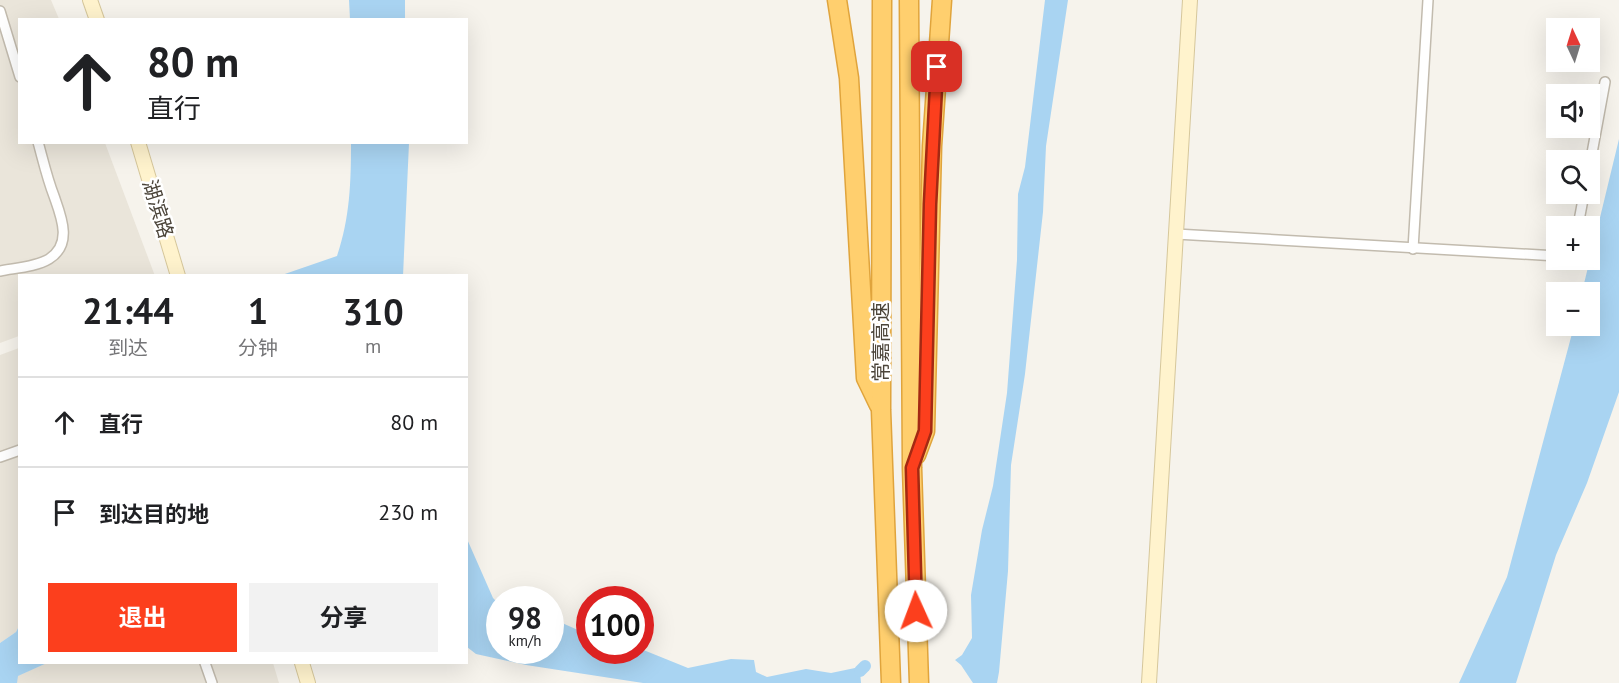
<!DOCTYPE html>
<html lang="zh">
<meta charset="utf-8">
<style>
:root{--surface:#fff;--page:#f2f2f2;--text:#202124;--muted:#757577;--line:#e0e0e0;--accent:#fc3f1d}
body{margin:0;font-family:"PT Sans","Noto Sans SC",sans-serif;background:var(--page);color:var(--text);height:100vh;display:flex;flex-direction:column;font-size:22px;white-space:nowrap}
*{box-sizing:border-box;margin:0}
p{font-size:20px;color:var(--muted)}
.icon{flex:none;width:33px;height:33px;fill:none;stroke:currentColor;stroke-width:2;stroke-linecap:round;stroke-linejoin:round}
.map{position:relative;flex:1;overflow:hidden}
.panel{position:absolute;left:18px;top:274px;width:450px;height:390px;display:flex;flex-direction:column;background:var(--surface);border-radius:0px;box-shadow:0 6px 24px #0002}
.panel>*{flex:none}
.top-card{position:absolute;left:18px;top:18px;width:450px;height:126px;border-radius:0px;box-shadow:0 6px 24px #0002;background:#fff;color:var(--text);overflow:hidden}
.needle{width:39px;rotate:356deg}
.tools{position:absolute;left:1546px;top:18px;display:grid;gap:12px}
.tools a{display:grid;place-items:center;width:54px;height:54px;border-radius:0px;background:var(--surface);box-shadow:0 6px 24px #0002;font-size:30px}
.speed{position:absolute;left:486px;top:586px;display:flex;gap:12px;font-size:30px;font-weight:700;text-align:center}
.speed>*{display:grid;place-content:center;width:78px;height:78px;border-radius:50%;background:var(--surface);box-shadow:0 6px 24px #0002;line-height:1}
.speed small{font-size:15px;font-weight:400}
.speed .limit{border:9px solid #d22;background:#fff;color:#111}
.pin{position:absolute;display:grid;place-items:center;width:51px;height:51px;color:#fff;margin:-26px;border-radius:12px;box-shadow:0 3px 9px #0006}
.me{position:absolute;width:66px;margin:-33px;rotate:358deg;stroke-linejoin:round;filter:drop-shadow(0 0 4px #0008)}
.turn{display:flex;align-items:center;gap:21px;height:126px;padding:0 30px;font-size:27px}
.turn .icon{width:78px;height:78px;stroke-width:2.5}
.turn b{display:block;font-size:42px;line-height:51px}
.eta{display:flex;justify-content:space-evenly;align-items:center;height:102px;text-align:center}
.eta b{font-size:36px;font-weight:700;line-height:42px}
.cta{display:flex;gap:12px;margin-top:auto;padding:12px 30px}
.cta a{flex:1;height:69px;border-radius:0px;background:var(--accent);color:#fff;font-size:24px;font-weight:700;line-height:69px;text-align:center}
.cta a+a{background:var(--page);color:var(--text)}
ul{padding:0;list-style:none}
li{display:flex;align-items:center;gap:18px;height:90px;padding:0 30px;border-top:2px solid var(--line)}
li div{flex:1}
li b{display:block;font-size:22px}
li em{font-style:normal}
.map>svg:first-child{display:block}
.residential{fill:#eae5da}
.water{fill:#a9d4f2}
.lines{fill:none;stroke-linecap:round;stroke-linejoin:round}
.canal{stroke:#a9d4f2;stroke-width:12}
.street-casing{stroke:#c2bbae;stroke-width:12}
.secondary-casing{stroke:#d6c79b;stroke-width:16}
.highway-casing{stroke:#e0a43c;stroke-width:21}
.street{stroke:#fff;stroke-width:9}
.secondary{stroke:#fff3cd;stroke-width:14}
.highway{stroke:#ffcf6e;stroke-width:18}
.route-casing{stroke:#a42913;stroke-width:15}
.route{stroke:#fc3f1d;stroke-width:10}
.labels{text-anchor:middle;stroke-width:5;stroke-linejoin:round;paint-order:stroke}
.street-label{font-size:20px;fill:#4b4439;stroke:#fff}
</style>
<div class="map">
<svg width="1619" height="683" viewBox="0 0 1619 683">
<rect width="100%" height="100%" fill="#f6f3ec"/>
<g class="residential">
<path d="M0,0h51l8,19 -39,1v122l85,1 50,133h-135l-1,60 -19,7z"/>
<path d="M19,348v278l-3,6 -16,11v-288z"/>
<path d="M47,663h226l6,20h-262v-7z"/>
</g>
<g class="water">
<path d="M349,0h56v19h-55z"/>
<path d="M1045,0h23l-22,146 -3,66 -18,162 -14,91 -3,106 -9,101 -2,11h-24l-12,-18 -6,-5 7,-5 10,-17 -1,-43 11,-65 11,-44 14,-93 10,-133 1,-66 7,-27z"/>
<path d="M1619,139v253l-32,91 -31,72 -40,128h-57l48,-106 67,-251h16v-34h-8z"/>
<path d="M351,143h58l-6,133h-124l58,-20c13,-38 14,-74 14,-113z"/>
<path d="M467,539l26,59 6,6 1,47h50l1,-33 38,17 1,16h50l1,-2 47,19 43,-9 23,1 2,12 11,5 39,-8 25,4 24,-5 5,3 1,12h-218l-117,-18 -50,-11 -9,-7z"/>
<path d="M19,626l1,37h27l-29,13 -1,7h-17v-40l16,-11z"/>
</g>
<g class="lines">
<path class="canal" d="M860,671l5,-5"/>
<g class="street-casing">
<g id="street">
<path d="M0,11l20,66"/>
<path d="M1590,164l15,-82"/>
<path d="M1578,226l6,-32"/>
<path d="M1176,234l381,22"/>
<path d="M1413,249l15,-249"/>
<path d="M0,271c15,-3 36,-4 49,-12 24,-15 12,-43 5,-63 -7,-18 -11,-36 -16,-54"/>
<path d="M0,457l20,-7"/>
<path d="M205,663l7,20"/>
</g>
</g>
<g class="secondary-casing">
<g id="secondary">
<path d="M90,0l7,20"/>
<path d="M138,142l40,134"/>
<path d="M302,663l6,20"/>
<path d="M1149,683l41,-683"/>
</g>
</g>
<g class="highway-casing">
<g id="highway">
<path d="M837,0l12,78 17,300 13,27"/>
<path d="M882,0l-1,410 10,273"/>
<path d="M909,0l3,468 7,215"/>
<path d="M916,455l9,-24 7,-285 10,-146"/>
</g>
</g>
<use href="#street" class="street"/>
<use href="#secondary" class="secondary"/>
<use href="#highway" class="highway"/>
</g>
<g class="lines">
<g class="route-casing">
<path id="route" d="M916,611l-4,-143 13,-37 5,-227 7,-137"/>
</g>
<use href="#route" class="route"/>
</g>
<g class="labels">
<g class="street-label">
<text transform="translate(158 209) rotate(73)" y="7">湖滨路</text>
<text transform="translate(881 342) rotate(-90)" y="7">常嘉高速</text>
</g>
</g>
</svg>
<div class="tools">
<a><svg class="needle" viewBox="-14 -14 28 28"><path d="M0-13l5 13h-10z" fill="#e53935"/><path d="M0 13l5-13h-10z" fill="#757577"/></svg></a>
<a><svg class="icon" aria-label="sound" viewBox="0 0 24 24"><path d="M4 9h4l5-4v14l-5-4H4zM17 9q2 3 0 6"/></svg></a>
<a><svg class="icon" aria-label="search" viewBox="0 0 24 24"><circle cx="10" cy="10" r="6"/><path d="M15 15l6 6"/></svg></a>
<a>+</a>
<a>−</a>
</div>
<div class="speed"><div>98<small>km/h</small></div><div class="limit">100</div></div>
<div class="pin" style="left:937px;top:67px;background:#d93025"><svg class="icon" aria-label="arrive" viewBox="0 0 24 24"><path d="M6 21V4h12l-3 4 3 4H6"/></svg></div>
<svg class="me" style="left:916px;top:611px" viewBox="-20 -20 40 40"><circle r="19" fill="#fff"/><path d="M0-13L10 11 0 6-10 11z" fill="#fc3f1d"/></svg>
<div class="top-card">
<div class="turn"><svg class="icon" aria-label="ahead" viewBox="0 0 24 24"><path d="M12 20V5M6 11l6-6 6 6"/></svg><div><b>80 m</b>直行</div></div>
</div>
<section class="panel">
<div class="eta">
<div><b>21:44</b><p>到达</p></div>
<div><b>1</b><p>分钟</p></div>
<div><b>310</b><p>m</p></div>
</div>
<ul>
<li><svg class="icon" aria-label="ahead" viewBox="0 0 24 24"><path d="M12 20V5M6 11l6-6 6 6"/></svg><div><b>直行</b></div><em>80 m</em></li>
<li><svg class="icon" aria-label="arrive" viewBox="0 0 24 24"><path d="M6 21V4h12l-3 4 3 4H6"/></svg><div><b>到达目的地</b></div><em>230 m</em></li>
</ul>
<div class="cta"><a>退出</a><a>分享</a></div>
</section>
</div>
